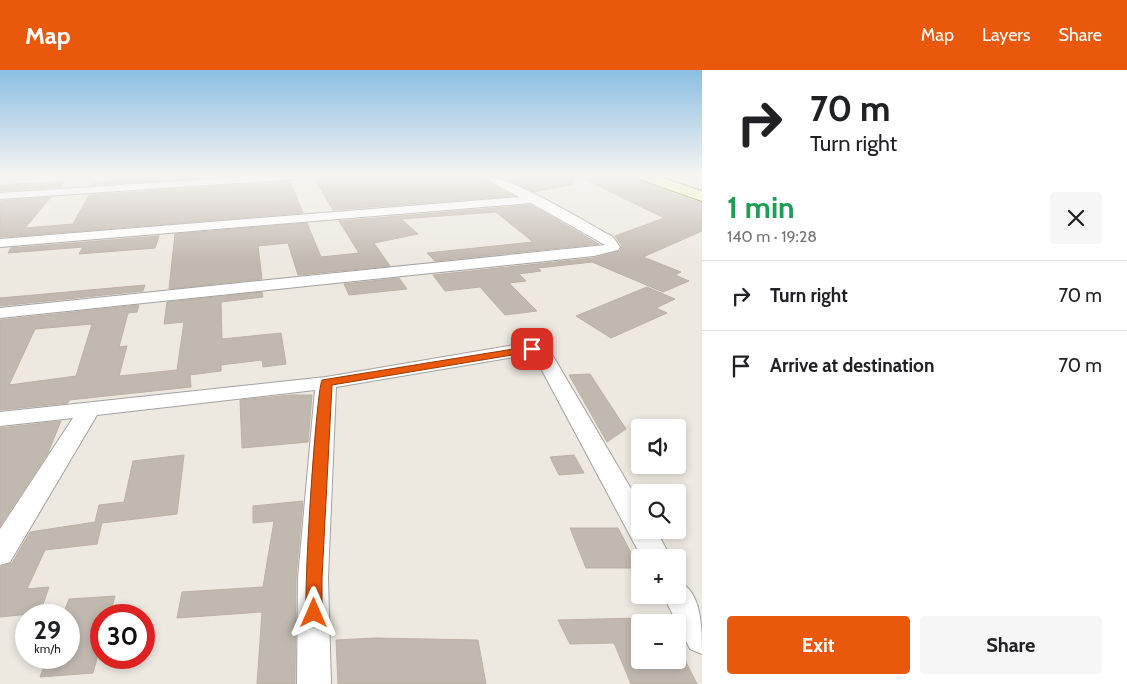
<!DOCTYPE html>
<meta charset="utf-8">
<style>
:root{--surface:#fff;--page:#f6f6f6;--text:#202124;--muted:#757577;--line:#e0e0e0;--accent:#ea580c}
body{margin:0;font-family:Cabin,sans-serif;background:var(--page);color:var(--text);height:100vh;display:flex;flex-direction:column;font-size:19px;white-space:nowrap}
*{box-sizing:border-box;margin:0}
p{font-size:16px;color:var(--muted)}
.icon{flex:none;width:28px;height:28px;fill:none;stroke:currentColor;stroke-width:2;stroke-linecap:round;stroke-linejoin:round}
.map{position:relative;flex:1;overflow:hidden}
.side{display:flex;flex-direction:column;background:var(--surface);width:425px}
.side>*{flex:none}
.top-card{background:#fff;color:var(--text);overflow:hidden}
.buttons{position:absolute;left:631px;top:349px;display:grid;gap:10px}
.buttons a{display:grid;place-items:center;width:55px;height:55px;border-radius:5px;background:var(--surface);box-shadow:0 2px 8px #0003;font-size:25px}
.speed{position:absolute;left:15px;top:534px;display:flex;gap:10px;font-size:25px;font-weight:700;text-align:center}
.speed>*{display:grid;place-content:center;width:65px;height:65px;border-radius:50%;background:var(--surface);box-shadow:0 2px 8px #0003;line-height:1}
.speed small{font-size:12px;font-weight:400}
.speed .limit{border:8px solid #d22;background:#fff;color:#111}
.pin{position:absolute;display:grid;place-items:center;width:42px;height:42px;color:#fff;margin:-21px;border-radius:10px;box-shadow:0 2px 8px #0006}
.me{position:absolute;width:55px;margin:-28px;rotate:0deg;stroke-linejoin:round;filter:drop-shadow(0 0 4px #0008)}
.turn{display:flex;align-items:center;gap:18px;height:105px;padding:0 25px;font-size:22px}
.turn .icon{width:65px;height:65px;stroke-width:2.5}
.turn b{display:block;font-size:35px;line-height:42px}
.round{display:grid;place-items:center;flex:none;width:52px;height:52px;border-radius:5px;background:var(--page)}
.headline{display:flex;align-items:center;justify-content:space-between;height:85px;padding:0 25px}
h1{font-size:30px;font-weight:700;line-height:38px;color:#1e9e55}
.button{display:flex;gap:10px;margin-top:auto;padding:10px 25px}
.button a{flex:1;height:58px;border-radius:5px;background:var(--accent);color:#fff;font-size:20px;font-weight:700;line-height:58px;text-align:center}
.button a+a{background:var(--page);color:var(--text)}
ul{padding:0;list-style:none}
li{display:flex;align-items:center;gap:15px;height:70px;padding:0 25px;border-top:1px solid var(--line)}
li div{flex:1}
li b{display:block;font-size:19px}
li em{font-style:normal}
header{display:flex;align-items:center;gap:30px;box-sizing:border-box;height:70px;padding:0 25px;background:var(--accent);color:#fff}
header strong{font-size:24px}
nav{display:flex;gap:28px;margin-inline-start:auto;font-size:18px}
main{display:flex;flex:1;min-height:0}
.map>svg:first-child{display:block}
.building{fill:#c1b8b0;stroke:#beb0a3;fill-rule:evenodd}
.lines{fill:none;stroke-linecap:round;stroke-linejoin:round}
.street-casing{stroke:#a2a2a2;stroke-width:2}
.secondary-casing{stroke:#626f05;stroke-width:2}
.street{fill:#fff;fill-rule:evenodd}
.secondary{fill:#f4f8b3;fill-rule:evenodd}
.route{fill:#ea580c;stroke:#983908}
</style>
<header>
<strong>Map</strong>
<nav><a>Map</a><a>Layers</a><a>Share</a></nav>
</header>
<main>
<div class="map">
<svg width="702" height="614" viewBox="0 0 702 614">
<rect width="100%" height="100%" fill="#ede9e1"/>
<g class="building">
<path d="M169,106h65l-140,9 2,-3z"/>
<path d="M313,106h165l35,20 -180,14z"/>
<path d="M494,106h78l1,8 -39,8z"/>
<path d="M578,106h56l4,5 64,22v28l-59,26 38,15 -6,3 14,6 -26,11 -71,-30 -54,6 3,3 -22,3 7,7 -17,2 28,28 -32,4 -25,-28 -35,4 -12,-16 161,-17 26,-7 2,-5 -7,-10 49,-18z"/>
<path d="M65,111l-5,6 -60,4v-6z"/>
<path d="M290,111l13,32 -284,23 4,-6 -5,6 -18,1v-36l51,-4 -26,31 48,-4 16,-29z"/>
<path d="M531,135l68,39 -164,17 -8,-8 106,-11 -37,-30 -95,7 17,15 -44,9 16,23 -92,9 -10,-32 -30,3 4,33 -93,10 6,-55 132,-11 14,34 38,-4 -20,-32z"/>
<path d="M159,166l-4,12 -76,6 4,-7 -75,6 3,-5z"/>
<path d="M399,208l8,11 -58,6 -5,-11z"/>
<path d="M145,215l-2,6 -143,15v-8z"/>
<path d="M647,217l28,12 -19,9 11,5 -56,25 -35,-22z"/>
<path d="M262,222l1,5 -42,5 1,37 59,-6 5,31 -23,3 -1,-7 -41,5v6l-31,4 1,12 -122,13 -1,3 -68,7v-90l139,-15 -2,7 -9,1 -9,34 8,-1 -8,30 58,-6 7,-48 -20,2 3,-22zM92,254l-16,52 -67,9 26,-56z"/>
<path d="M590,304l36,55 -19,13 -38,-67z"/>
<path d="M291,325h21l-4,47 -66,6 -2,-48z"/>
<path d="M61,351l-13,32 -48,73v-98z"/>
<path d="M184,385l-7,59 -75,9 -5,21 -52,6 -18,39 22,-2 -9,26 -40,4v-50l12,-4 18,-31 65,-10 4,-17 25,-3 9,-41z"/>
<path d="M574,385l10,18 -25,2 -9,-18z"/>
<path d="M303,431l-7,77 -1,106h-38l5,-72 -85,6 5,-26 81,-5 11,-66 -21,2v-17z"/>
<path d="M570,458h48l21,40h-53z"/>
<path d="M115,526l-5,19h-9v29l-8,29 -53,4 7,-19h22v-43h-6l6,-16z"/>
<path d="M640,548v42h45l12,24h-66l-17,-41 -44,1 -12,-24z"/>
<path d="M375,568l103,2 8,44h-148l-2,-44z"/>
</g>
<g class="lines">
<g class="street-casing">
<g id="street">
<path d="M256,106h45l-5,3 -296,20v-6z"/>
<path d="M480,106c27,-3 105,46 133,61l7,10 -2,3 -24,6 -594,62v-10l605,-63 -74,-42 -531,44v-8l519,-42z"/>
<path d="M520,274l25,2 8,10 87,148v26h16l15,28h-29l-105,-197 -4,-5h-13l-184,31 -8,191 3,106h-34l1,-106 17,-188 -218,25 -87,147 -10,3v-36l73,-111 -73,8v-14l326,-35z"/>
<path d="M678,511c24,11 24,46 24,73l-12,-5 -27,-54h15z"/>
</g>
</g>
<g class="secondary-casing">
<path id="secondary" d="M637,106h20l45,15v10l-63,-22z"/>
</g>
<use href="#street" class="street"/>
<use href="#secondary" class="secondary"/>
</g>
<linearGradient id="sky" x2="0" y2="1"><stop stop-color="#8bbee3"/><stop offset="0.55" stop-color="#f7f5f2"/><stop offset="1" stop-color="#f7f5f2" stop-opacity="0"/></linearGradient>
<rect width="702" height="192" fill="url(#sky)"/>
<path class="route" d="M532,276l5,3 -1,2 -204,34 -10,193v35l-2,6 -6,3 -7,-3c-5,-12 9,-227 15,-239z"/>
</svg>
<div class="buttons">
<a><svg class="icon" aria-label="sound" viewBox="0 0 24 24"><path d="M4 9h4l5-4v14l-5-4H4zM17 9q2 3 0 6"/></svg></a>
<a><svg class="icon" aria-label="search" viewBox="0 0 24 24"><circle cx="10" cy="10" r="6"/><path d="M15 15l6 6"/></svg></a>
<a>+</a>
<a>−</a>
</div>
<div class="speed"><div>29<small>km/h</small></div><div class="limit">30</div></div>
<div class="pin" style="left:532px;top:279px;background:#d93025"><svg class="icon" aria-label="arrive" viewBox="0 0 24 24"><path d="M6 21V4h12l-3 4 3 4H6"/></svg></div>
<svg class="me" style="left:314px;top:543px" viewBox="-20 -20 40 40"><path d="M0-17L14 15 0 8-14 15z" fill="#ea580c" stroke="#fff" stroke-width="4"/></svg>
</div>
<section class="side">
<div class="top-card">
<div class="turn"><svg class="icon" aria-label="right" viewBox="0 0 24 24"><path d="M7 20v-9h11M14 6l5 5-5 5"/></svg><div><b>70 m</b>Turn right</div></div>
</div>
<div class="headline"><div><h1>1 min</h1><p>140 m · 19:28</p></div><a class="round"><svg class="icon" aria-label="close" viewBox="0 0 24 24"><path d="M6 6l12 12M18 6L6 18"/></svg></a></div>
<ul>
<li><svg class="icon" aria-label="right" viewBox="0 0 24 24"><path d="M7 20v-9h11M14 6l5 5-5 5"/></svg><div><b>Turn right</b></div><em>70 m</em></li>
<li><svg class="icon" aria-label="arrive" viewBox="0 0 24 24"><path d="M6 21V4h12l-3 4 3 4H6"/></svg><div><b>Arrive at destination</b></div><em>70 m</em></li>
</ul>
<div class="button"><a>Exit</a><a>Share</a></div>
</section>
</main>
